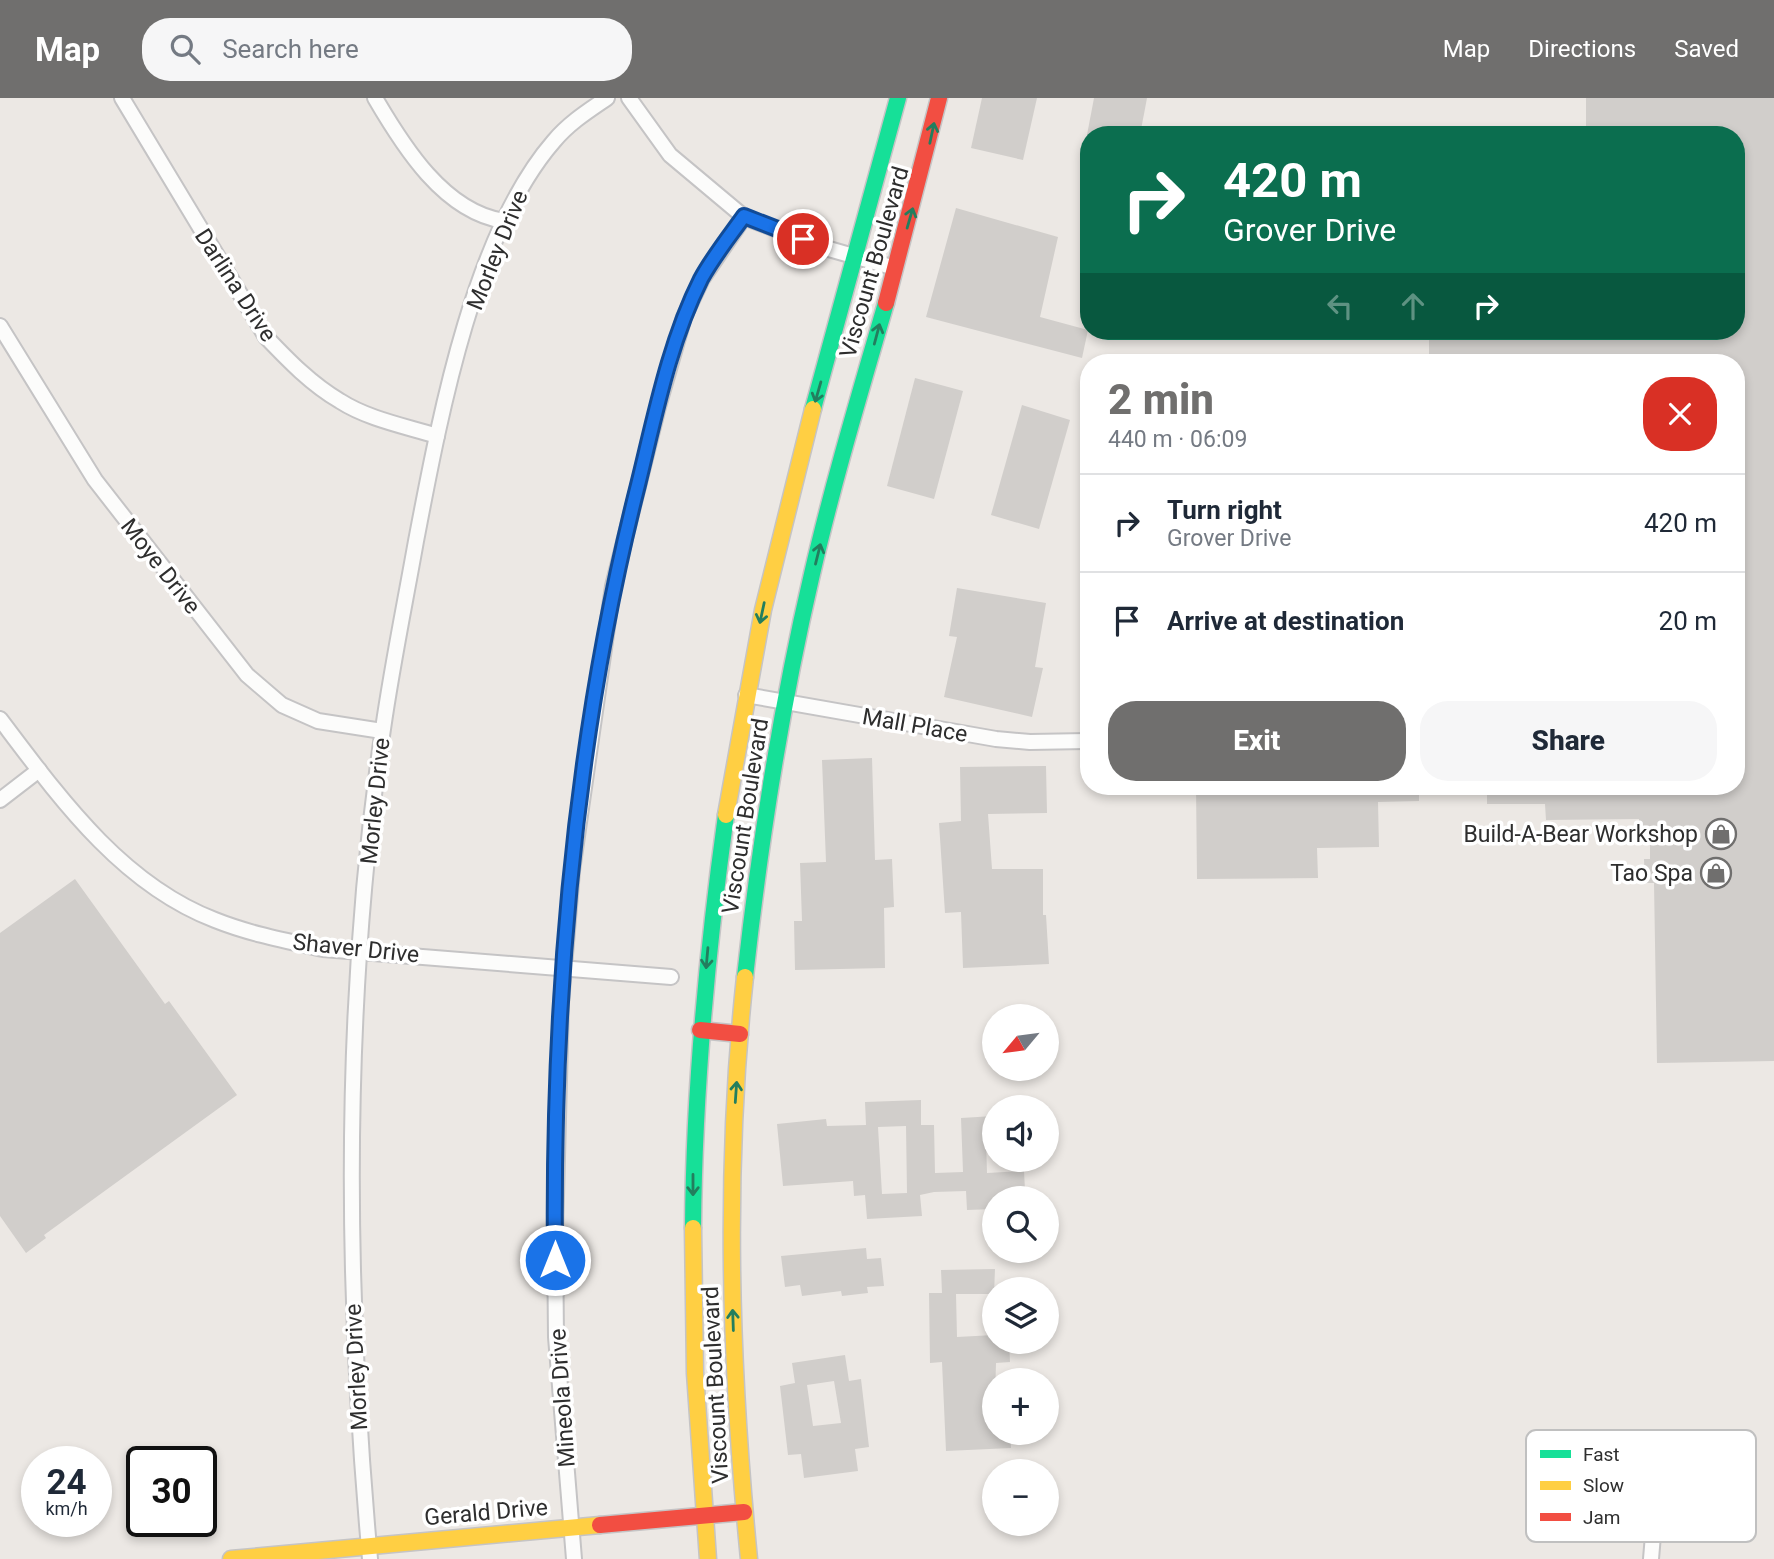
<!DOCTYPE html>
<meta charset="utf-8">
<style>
:root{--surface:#fff;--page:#f6f6f7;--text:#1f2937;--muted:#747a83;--line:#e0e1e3;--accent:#706f6e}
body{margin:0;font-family:Roboto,sans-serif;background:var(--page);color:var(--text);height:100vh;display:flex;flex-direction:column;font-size:26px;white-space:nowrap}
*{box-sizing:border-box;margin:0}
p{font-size:23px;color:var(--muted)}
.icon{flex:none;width:38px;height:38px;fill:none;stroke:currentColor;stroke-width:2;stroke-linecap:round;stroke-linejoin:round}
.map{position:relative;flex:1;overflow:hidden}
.drawer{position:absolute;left:1080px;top:256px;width:665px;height:441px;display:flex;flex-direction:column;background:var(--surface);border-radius:28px;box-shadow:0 4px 10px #0003}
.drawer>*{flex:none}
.hud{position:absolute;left:1080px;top:28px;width:665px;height:214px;border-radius:28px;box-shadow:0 4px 10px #0003;background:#0b6e4f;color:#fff;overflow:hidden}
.needle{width:46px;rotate:241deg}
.controls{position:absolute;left:982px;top:906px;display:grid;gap:14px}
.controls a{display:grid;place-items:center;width:77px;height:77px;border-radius:50%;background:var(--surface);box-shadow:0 4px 10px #0003;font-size:35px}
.speed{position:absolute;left:21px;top:1348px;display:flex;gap:14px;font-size:35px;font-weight:700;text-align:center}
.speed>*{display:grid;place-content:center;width:91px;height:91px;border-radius:50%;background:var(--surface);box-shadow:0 4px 10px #0003;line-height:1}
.speed small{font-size:18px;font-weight:400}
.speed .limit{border:4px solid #111;border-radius:10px;background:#fff;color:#111}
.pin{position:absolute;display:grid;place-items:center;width:60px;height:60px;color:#fff;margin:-30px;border:4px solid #fff;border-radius:50%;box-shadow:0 2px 7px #0007}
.me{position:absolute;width:77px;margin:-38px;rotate:0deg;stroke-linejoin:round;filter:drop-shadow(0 0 5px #0008)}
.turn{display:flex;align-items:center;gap:24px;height:147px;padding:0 28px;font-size:32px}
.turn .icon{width:91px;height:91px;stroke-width:2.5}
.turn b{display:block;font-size:49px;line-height:60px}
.lanes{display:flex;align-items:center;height:66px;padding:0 28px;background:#0003;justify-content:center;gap:35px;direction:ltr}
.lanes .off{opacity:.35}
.round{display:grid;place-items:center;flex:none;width:74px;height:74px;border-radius:28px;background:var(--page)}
.headline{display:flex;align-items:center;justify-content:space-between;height:119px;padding:0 28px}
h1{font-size:42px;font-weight:800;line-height:52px;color:var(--accent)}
.primary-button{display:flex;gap:14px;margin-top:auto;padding:14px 28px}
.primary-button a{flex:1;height:80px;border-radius:28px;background:var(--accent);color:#fff;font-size:28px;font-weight:800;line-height:80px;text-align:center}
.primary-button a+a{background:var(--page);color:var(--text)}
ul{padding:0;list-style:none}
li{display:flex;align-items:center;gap:21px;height:98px;padding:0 28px;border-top:2px solid var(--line)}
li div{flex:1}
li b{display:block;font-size:26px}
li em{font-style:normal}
header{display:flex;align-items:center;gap:42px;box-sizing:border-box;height:98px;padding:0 35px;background:var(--accent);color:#fff}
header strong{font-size:33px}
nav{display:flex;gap:38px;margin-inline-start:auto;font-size:24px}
.search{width:490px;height:63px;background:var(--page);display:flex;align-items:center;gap:18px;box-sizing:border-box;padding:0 24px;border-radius:28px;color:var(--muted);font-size:26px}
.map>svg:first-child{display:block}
.building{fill:#d1cecb;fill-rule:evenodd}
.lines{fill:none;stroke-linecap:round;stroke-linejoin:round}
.street-casing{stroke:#c5c4c5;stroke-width:18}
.fast-casing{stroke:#c5c4c5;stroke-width:19}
.slow-casing{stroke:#c5c4c5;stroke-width:19}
.jam-casing{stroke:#c5c4c5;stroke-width:19}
.street{stroke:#fcfcfb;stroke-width:14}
.fast{stroke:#16e098;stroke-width:16}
.slow{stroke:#ffcf43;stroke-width:16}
.jam{stroke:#f24e42;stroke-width:16}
.oneway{stroke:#237e5e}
.route-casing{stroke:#114b97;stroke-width:18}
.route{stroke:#1a73e8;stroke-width:12}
.labels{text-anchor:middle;stroke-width:7;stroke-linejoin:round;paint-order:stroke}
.street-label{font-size:23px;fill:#2e2e2e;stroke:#fff}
.poi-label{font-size:23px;fill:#2e2e2e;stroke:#fff;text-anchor:end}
.key{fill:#fff;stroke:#c0c0c0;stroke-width:2}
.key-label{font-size:19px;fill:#2e2e2e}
</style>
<header>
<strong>Map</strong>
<div class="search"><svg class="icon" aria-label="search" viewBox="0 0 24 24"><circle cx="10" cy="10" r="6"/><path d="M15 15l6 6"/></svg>Search here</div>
<nav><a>Map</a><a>Directions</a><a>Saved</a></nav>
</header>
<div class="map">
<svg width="1774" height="1461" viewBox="0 0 1774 1461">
<rect width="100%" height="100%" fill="#ece8e4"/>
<g class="building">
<path d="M982,0h55l-14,62 -52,-12z"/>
<path d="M1094,0h53l-7,37h-53z"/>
<path d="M1586,0h188v963l-117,2 -3,-180h-9l-1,-24h6v-28h-11v-12l-93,1 -1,-16h-58v-18h249v-424h-307v-31h307v-196h-150z"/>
<path d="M956,110l102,29 -18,80 48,13 -6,28 -156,-41z"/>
<path d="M915,280l48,13 -29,108 -47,-13z"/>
<path d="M1022,307l48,15 -31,109 -48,-14z"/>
<path d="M957,490l89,15 -11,64 8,1 -11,49 -88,-20 13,-60 -8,-1z"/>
<path d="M872,660l3,102 17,-1 2,48 -10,1 1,60 -90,2 -1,-49h8l-2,-58 26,-1 -4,-102z"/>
<path d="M1046,668l1,47 -59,1 4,55h51v46h3l3,49 -86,4 -2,-56 -16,1 -6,-90 22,-2 -1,-54z"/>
<path d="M1196,688h223v15l-41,1 1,45 -62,1 1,30 -121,1z"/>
<path d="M75,781l90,125 4,-3 68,94 -193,140 2,3 -20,15 -26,-37v-283z"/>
<path d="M921,1002v25h13l1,48 28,-1 -2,-54 33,-2v24h-8l1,33 37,-2 1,19 -11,1v8h-20v10l-27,1 -1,-19 -32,1 -14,3 2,21 -55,3 -2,-24 -11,1 -1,-15 -70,5 -6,-62 49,-5 1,7 39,-1 -1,-23zM906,1028l1,67 -25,1 -4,-67z"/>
<path d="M866,1150l1,11 14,-1 3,28 -17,1 1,6 -26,3 -1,-5 -39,5 -2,-11 -15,2 -4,-31z"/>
<path d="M995,1171l-1,25h-38l1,43 37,-2v7h15l1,20 -14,1 -2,70h16l1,15 -65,3 -4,-89 -12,1 -1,-70h13l-1,-23z"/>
<path d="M845,1257l4,26 12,-2 8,68 -14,2 3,22 -54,7 -3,-24 -13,1 -8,-69 15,-3 -3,-20zM834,1283l7,42 -28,3 -6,-41z"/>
</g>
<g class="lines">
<g class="street-casing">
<g id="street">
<path d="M122,0l144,239c22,23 45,47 74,64 28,18 65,25 97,35"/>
<path d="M375,0c28,48 69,114 129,123"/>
<path d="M629,0l41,57 74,62 78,30 73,21"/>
<path d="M0,228l95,154 152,195 35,30 36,16 64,10"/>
<path d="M746,597l250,44 34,3 57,-1"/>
<path d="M0,621c59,78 121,165 215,201 35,14 72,21 108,29l348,28"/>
<path d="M0,702l39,-30"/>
<path d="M370,1461c-25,-275 -28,-556 13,-830 9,-63 22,-126 33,-188 23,-120 57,-307 138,-400 15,-18 34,-30 53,-43"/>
<path d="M574,1461l-18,-222 -1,-102 6,-232 11,-132 41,-285 45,-179 26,-90 18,-38 42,-62"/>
<path d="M1651,1461l6,-72"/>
</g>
</g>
<g class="fast-casing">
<g id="fast">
<path d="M813,311l85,-311"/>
<path d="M745,879c15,-136 36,-270 67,-403 21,-91 48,-181 74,-271"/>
<path d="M693,1130c1,-139 14,-276 33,-413"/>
</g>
</g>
<g class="slow-casing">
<g id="slow">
<path d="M726,717l37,-205 50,-201"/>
<path d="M745,879c-21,194 -15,388 4,582"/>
<path d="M693,1130l2,145 13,186"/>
<path d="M231,1461l369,-34"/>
</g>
</g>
<g class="jam-casing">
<g id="jam">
<path d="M886,205l53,-205"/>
<path d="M700,932l40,4"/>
<path d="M600,1427l144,-13"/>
</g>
</g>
<use href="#street" class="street"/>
<use href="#fast" class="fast"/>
<use href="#slow" class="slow"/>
<use href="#jam" class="jam"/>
</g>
<defs><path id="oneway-shaft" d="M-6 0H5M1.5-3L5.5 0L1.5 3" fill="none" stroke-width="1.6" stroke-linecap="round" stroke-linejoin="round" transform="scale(1.75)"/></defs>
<g class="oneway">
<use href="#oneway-shaft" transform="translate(932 35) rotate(-78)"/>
<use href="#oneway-shaft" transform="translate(910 120) rotate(-74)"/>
<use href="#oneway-shaft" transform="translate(877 236) rotate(-75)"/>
<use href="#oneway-shaft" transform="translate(818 294) rotate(106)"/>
<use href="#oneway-shaft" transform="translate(818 456) rotate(-76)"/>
<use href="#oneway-shaft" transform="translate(762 515) rotate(102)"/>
<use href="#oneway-shaft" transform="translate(707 860) rotate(95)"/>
<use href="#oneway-shaft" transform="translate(736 994) rotate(-86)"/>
<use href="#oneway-shaft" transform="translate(693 1087) rotate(90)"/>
<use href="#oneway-shaft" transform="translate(733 1222) rotate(-92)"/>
</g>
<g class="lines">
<g class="route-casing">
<path id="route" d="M555,1162c-3,-259 19,-523 83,-775 17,-69 31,-142 63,-206 12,-22 28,-42 43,-63l59,23"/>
</g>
<use href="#route" class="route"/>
</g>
<defs>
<g id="shop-ring" transform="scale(1.575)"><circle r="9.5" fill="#fff" stroke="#706f6e" stroke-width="1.5"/><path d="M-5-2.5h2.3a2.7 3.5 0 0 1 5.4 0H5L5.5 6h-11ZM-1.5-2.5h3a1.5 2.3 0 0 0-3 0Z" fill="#706f6e"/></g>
</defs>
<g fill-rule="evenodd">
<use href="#shop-ring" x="1721" y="736"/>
<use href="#shop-ring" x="1716" y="775"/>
</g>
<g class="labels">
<g class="street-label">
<text transform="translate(497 152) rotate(-68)" y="8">Morley Drive</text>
<text transform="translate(874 164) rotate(-74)" y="8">Viscount Boulevard</text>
<text transform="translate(236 187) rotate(57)" y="8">Darlina Drive</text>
<text transform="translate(161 468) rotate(52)" y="8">Moye Drive</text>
<text transform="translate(915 627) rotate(10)" y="8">Mall Place</text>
<text transform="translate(375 703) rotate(-84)" y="8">Morley Drive</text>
<text transform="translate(745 718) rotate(-81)" y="8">Viscount Boulevard</text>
<text transform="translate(356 850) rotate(6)" y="8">Shaver Drive</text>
<text transform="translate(356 1269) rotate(-93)" y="8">Morley Drive</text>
<text transform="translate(715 1287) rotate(-93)" y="8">Viscount Boulevard</text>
<text transform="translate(562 1300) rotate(-94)" y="8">Mineola Drive</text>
<text transform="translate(486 1414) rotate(-5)" y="8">Gerald Drive</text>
</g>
<g class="poi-label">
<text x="1698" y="744">Build-A-Bear Workshop</text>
<text x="1693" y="783">Tao Spa</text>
</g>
</g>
<rect x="1526" y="1332" width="230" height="112" rx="10" class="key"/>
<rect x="1540" y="1352" width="31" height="8" fill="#16e098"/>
<rect x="1540" y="1383" width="31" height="9" fill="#ffcf43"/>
<rect x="1540" y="1415" width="31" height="8" fill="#f24e42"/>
<g class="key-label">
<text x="1583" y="1363">Fast</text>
<text x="1583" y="1394">Slow</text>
<text x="1583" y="1426">Jam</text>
</g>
</svg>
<div class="controls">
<a><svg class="needle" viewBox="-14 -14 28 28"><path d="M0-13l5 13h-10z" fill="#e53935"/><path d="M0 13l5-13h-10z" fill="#747a83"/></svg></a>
<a><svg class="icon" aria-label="sound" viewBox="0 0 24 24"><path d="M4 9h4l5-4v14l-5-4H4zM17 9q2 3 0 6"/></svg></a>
<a><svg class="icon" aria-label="search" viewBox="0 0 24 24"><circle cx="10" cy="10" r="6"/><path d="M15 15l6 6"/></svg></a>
<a><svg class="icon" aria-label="layers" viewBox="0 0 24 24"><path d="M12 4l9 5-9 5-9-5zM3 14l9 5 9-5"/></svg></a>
<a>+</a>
<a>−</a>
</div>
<div class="speed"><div>24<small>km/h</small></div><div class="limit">30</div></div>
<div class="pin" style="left:803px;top:141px;background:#d93025"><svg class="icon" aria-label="arrive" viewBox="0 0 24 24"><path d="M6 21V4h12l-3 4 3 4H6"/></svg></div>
<svg class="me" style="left:555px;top:1162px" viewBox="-20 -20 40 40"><circle r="17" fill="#1a73e8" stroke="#fff" stroke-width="3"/><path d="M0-11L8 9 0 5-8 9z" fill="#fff"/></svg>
<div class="hud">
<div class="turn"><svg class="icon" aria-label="right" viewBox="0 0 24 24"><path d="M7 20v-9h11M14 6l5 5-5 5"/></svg><div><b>420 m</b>Grover Drive</div></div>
<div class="lanes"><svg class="icon off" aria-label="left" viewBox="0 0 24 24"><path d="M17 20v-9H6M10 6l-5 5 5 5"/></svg><svg class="icon off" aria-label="ahead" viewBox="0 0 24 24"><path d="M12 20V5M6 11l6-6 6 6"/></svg><svg class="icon" aria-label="right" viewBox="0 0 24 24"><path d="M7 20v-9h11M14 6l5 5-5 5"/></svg></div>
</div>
<section class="drawer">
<div class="headline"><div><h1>2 min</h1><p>440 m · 06:09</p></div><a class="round" style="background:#d93025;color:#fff"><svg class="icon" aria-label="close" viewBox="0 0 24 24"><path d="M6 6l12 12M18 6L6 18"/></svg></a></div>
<ul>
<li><svg class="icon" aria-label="right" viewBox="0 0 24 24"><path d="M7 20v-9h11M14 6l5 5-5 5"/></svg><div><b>Turn right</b><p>Grover Drive</p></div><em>420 m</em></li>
<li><svg class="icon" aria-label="arrive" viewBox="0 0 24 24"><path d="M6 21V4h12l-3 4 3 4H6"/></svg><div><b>Arrive at destination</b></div><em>20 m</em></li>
</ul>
<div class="primary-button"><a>Exit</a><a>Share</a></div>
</section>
</div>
